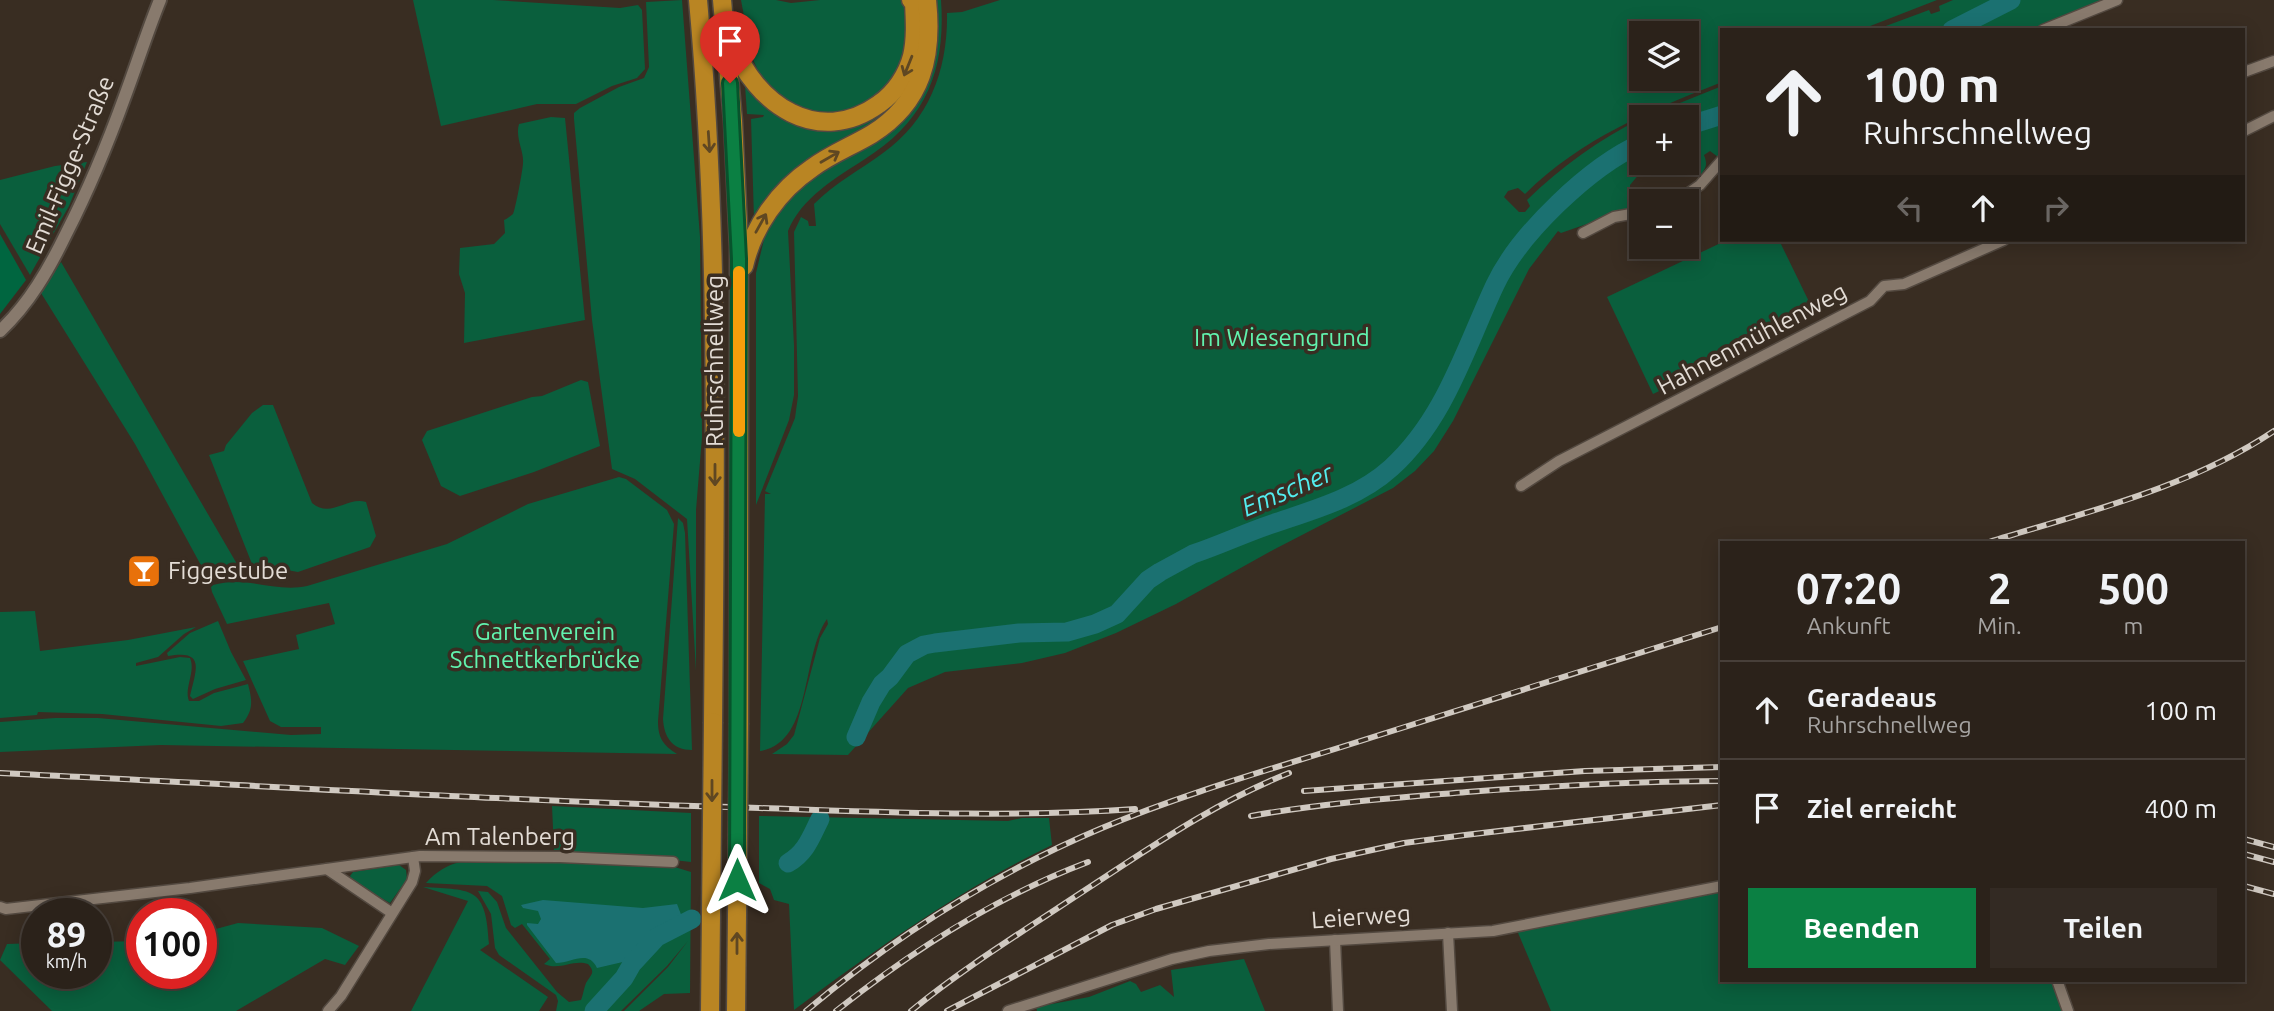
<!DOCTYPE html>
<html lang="de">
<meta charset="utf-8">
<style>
:root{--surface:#2b221a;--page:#332a23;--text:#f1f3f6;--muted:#a6a4a2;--line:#473f39;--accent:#0b8043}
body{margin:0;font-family:Ubuntu,sans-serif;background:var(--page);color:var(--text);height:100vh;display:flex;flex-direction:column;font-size:26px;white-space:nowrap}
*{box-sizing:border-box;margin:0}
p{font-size:23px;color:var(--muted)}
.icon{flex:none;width:38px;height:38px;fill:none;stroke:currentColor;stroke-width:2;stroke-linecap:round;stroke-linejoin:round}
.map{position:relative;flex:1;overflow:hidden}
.drawer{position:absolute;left:1720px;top:541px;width:525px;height:441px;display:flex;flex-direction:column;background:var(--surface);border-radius:0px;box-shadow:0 4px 18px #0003,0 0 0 2px var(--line)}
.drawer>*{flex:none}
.hud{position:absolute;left:1720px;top:28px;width:525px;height:214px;border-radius:0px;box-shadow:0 4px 18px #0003,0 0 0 2px var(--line);background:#2b221a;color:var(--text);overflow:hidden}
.tools{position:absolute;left:1629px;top:21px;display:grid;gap:14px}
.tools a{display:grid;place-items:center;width:70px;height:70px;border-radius:0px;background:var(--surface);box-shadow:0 4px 18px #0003,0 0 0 2px var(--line);font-size:35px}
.speed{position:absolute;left:21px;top:898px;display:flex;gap:14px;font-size:35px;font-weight:700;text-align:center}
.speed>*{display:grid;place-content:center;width:91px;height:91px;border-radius:50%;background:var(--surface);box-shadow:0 4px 18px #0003,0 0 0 2px var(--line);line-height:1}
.speed small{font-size:18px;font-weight:400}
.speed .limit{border:10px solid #d22;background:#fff;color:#111}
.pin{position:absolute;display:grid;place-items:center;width:60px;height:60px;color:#fff;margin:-72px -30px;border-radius:50% 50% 50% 0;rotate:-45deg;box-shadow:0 0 7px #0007}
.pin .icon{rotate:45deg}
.me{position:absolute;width:77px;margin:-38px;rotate:0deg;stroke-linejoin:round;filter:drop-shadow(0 0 5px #0008)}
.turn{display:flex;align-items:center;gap:24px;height:147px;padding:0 28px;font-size:32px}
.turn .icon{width:91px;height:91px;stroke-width:2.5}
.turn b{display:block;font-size:49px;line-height:60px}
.lanes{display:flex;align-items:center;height:66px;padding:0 28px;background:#0003;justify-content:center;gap:35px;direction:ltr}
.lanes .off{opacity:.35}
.eta{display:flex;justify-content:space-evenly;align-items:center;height:119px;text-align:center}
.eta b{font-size:42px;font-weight:600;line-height:49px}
.primary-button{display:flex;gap:14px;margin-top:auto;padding:14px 28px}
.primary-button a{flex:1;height:80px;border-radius:0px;background:var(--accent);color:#fff;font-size:28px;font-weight:600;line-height:80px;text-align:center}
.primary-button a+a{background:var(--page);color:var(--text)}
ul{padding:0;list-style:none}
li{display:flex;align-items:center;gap:21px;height:98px;padding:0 28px;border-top:2px solid var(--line)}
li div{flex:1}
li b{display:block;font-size:26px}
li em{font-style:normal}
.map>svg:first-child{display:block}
.green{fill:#0a5f3d;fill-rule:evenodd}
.forest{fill:#006640}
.water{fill:#1b7171}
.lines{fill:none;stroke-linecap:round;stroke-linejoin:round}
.river{stroke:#1b7171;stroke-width:19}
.minor-casing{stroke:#534940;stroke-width:13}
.tertiary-casing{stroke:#534940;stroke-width:16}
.motorway-casing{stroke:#534940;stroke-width:21}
.minor{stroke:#887a6d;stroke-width:10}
.tertiary{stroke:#887a6d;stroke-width:12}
.motorway{stroke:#b98523;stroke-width:18}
.rail-casing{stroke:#d0c9c1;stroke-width:6}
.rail{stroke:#392d22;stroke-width:3.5;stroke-dasharray:10;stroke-linecap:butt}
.motorway-bridge-casing{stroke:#534940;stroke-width:21;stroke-linecap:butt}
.motorway-bridge{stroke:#b98523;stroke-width:18}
.oneway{stroke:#5f4722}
.route-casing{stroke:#07532c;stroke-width:18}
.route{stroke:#0b8043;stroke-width:12}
.slow{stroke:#f59e0b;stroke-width:12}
.labels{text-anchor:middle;stroke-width:7;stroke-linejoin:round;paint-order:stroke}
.street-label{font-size:24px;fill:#e3dcd5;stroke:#392d22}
.park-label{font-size:24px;fill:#61f3ae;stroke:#392d22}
.poi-label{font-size:24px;fill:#e3dcd5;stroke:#392d22;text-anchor:start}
.water-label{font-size:26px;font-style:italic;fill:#52eced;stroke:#392d22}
</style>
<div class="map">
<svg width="2274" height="1011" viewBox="0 0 2274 1011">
<rect width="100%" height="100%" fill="#392d22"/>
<g class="green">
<path d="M413,0h80l127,8 18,-3 4,5 3,59 -8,9 -25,8 -36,18h-39l-96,22z"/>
<path d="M682,0l18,237 2,200 -6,73v161l-9,-152 -52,-40 -23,-10 -20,-149 -18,-201v-6l6,-5 39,-21 25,-9 5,-11 -3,-65z"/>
<path d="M741,0h35l15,3 29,-3h84l6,18 -5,46 -28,36 -38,16 -47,-7 -29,-27 -12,-27z"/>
<path d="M934,0h7c5,70 -15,121 -76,159 -28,18 -64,39 -77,72l6,114v50l-5,25 -33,85v-232l10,-42 28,-43 100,-64z"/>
<path d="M1000,0h937l-77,30h-138v52c-73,29 -140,56 -197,112l-7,-6 -10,3 -4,6 15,15h6l5,-6 -3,-6c34,-33 72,-61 114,-81l1,44h21l-23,10 -10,12v24l-69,24 -3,-2 -29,38 -76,152 -19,30 -19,20 -22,17 -120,62 -97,54 -60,29 -51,20 -43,10 -77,9 -37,16 -60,67 -76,-1 15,-10 7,-9 26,-97 8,-14 -1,-5c-26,36 -14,124 -67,132l5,-257h6l-6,-3 30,-73 3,-22 -4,-164 7,-15 7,4 1,5h7l-2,-22c21,-21 46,-34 69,-51 47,-33 65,-85 64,-140l15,-1zM1642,33h45v46h-45z"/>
<path d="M1953,0h153l-77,30h-154l54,-20 2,4 9,-3 -1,-5z"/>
<path d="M923,37l-28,71 -141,111 -3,-100 12,-2 1,-2 -17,-1 -2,-29 2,-3 26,28 92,10z"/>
<path d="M1722,86v68l-4,3 -8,-6 -6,4c4,10 2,13 -5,22l-12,-25v-35h-42z"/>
<path d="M551,117l14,1 20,202 -121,23 1,-50 -6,-19 1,-26 34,-4 11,-11 -1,-13c2,-1 7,-4 9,-6 2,-3 10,-45 10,-51 1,-12 -8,-25 -4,-39z"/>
<path d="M87,162l-18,44 -39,69 -30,-51v-44l55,-14z"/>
<path d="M1727,240h52l37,76 -163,78 -46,-97z"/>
<path d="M61,262l183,314 -35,4 -74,-136 -94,-151z"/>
<path d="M581,380l7,2 12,64 -66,26 -74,24 -19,-10 -19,-46 5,-9 105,-34 10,-1z"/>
<path d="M263,405h10l39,98c19,16 35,-7 54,-1l10,34 -6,11 -72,25 -46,-8 -43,-109 15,-4 2,-6 26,-32z"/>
<path d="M619,477l7,2 41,31 7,14 -16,197c0,17 5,24 19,33l-516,-9 -161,7v-30l55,-4h43l193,17 30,-1v-7h-40l-11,-6 -27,-60 56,-12 -3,-14 39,-11 -6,-21 -102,21 -15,-32 -1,-5 2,-2c33,-10 62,8 94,1l140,-42 81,-40z"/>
<path d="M678,518l5,5 2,10 7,217c-20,0 -28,-13 -29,-31z"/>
<path d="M35,611l5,40 88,-11 68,-13 -12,7 -26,23 -22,6v3l44,-9 10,1c6,14 -6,29 -1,43h10l15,-8 34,-9c4,16 6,25 -5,39l-22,3 -119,-12 -64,-2 -1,3 -37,3v-106z"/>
<path d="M218,621l13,31 15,28 -31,9 -22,10 -3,-3c6,-26 16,-47 -22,-40l-1,-3 23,-20z"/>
<path d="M552,806l139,7v49l-26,-3 -91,-3 -1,-6h-19z"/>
<path d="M759,816l249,5 14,-3h27l3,27c-93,45 -176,104 -258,165l-5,-106 -15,-4 -4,-11 -11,-6z"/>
<path d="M498,859l167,5 26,8 -1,121 -26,1 -25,17h-15l44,-44 20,-26 -21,25 -46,45h-65l2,-10 -2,-6 -57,-40 -4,-7 -4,-34 -13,-23 10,1 9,10 9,26 51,64 12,10 12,-2c2,-5 3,-12 5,-17 5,-9 10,-10 2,-19 -15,-5 -28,7 -44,0l6,-5 -28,-35 -7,4 -4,-3 -9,-29 -15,-10 -61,-3c22,-24 42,-23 72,-24z"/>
<path d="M399,865l7,5 1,9 -17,24 -37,-21 -3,-6 3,-4z"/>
<path d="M423,887c51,3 63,0 66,57l-9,6 68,47 -9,14h-128l57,-110z"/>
<path d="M1722,887v93h332l11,31h-514l-35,-83z"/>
<path d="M238,923l84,5 37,18 -14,19 -20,-6 -89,52h-184l-52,-51 7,-16 30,-1v30h59v-31l46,-1v32h59v-40z"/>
<path d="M1244,959l21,52h-228l-1,-4 53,-10 41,-16 6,3 5,8 19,-7 14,12 -3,-27z"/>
</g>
<path class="forest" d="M0,234l26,46 -26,34z"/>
<path class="water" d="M543,900l100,8 34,-4 5,13c-22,11 -42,22 -55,44l-30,7c-9,-19 -25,-5 -41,-5l-29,-38v-2l11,1 3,-5 -3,-8 -15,-3 -2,-3z"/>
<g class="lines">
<g class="river">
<path d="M1952,30l59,-30"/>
<path d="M1687,126l35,-11"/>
<path d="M856,737l15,-35 11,-18 8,-7 17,-23 17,-9 11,-2 84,-10 48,-1 28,-8 22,-10 31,-34 12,-8 33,-18c27,-9 52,-21 79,-30 41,-14 86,-26 119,-56 54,-49 74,-119 104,-183 24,-51 95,-119 147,-142"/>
<path d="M788,863c18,-10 23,-26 32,-44"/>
<path d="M594,1011l30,-33 8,-14 25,-27 35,-18"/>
</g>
<g class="minor-casing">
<g id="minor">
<path d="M2043,30l74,-30"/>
<path d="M2244,72l30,-11"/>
<path d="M2244,131l30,-15"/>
<path d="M1677,201l23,-16 22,-25"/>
<path d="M1583,233l31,-16 28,-5"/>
<path d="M1521,486l38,-25 311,-160 14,-15 20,-2 100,-44"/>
<path d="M327,869l65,44"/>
<path d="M0,907l6,2 184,-21 230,-32 140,1 113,5"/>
<path d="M1448,933l4,78"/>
<path d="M1335,940l3,71"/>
<path d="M2057,980l11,31"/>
<path d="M328,1011l13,-15 71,-114 3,-11 -2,-14"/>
<path d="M1008,1011l164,-52 37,-8 60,-7 224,-13 229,-45"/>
</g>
</g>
<g class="tertiary-casing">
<path id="tertiary" d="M0,331c29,-27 49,-62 66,-97 23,-45 42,-91 59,-138 12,-32 22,-64 35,-96"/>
</g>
<g class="motorway-casing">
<g id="motorway">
<path d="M698,0c22,241 17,480 15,722"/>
<path d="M722,0l11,121 6,126v476"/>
<path d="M732,43c23,61 86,105 147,61 16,-11 28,-29 33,-48 4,-17 3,-35 2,-53l-3,-3"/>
<path d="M744,266c9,-39 34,-75 68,-98 19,-14 40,-22 60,-34 51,-32 61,-78 55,-134"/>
</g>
</g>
<use href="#minor" class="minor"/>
<use href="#tertiary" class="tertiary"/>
<use href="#motorway" class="motorway"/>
<g class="rail-casing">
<g id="rail">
<path d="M1989,542c97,-30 200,-54 285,-111"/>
<path d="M0,773c253,12 506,28 759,35 125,4 251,10 376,1"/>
<path d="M1304,791l281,-20 137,-4"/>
<path d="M1251,816c71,-13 144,-18 216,-24 85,-6 170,-11 255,-11"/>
<path d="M2244,839l30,8"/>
<path d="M2244,854l30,8"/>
<path d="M2244,886l30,8"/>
<path d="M806,1011c89,-75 189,-138 296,-183 88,-37 181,-62 271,-91 117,-37 233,-74 349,-110"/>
<path d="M836,1011c77,-61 159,-114 252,-149"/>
<path d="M911,1011c51,-42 108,-77 162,-113 71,-46 138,-94 216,-125"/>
<path d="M947,1011l165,-86 44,-16 175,-50 73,-16 61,-8 257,-30"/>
</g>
</g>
<use href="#rail" class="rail"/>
<g class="motorway-bridge-casing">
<g id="motorway-bridge">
<path d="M710,1011l3,-289"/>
<path d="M736,1011l3,-288"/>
</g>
</g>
<use href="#motorway-bridge" class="motorway-bridge"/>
</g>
<defs><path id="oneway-shaft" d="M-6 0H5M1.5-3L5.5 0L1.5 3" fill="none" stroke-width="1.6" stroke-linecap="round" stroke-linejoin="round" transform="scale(1.75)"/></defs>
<g class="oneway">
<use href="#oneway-shaft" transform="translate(908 66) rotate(112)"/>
<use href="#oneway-shaft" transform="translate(709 142) rotate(86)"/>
<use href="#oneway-shaft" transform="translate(830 157) rotate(-30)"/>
<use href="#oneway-shaft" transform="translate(761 223) rotate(-61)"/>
<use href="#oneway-shaft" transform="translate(715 475) rotate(90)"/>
<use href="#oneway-shaft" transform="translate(712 791) rotate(90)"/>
<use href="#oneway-shaft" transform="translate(737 943) rotate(-90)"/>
</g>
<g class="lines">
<g class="route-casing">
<path id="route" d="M730,83l9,176 -2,621"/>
</g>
<use href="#route" class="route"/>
<path class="slow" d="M739,272v159"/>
</g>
<defs>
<g id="bar-square" transform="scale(1.75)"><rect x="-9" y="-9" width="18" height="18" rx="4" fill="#e8710a" stroke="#392d22"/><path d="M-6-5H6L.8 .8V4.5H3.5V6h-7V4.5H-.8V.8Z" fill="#fff"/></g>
</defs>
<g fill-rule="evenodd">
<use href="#bar-square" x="144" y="571"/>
</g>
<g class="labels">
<g class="street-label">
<text transform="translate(70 165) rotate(-67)" y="8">Emil-Figge-Straße</text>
<text transform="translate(1752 339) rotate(-28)" y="8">Hahnenmühlenweg</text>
<text transform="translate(715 361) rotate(-90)" y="8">Ruhrschnellweg</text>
<text x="500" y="845">Am Talenberg</text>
<text transform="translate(1361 917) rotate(-4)" y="8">Leierweg</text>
</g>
<g class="park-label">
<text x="1282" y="346">Im Wiesengrund</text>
<text x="545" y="640">Gartenverein<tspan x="545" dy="28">Schnettkerbrücke</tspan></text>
</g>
<g class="poi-label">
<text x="168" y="579">Figgestube</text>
</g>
<g class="water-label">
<text transform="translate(1287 490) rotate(-23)" y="9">Emscher</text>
</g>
</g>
</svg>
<div class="tools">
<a><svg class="icon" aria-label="layers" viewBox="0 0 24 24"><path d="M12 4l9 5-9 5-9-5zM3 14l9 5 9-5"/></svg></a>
<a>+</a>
<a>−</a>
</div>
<div class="speed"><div>89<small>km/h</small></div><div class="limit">100</div></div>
<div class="pin" style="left:730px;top:83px;background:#d93025"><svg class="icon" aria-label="arrive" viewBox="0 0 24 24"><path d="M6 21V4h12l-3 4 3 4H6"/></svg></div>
<svg class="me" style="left:737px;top:880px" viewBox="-20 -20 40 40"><path d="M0-17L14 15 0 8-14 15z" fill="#0b8043" stroke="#fff" stroke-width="4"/></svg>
<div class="hud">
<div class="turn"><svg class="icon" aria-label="ahead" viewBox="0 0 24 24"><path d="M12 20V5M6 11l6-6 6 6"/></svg><div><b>100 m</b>Ruhrschnellweg</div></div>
<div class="lanes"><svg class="icon off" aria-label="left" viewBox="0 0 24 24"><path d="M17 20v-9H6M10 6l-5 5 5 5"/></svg><svg class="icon" aria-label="ahead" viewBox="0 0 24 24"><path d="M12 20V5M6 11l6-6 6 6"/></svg><svg class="icon off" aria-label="right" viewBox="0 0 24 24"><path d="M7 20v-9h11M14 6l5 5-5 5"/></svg></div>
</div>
<section class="drawer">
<div class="eta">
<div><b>07:20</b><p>Ankunft</p></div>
<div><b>2</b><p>Min.</p></div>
<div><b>500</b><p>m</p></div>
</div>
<ul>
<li><svg class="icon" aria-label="ahead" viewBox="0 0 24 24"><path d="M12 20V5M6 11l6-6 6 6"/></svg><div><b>Geradeaus</b><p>Ruhrschnellweg</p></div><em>100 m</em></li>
<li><svg class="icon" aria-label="arrive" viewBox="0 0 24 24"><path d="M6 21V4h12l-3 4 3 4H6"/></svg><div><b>Ziel erreicht</b></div><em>400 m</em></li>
</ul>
<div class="primary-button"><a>Beenden</a><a>Teilen</a></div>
</section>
</div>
